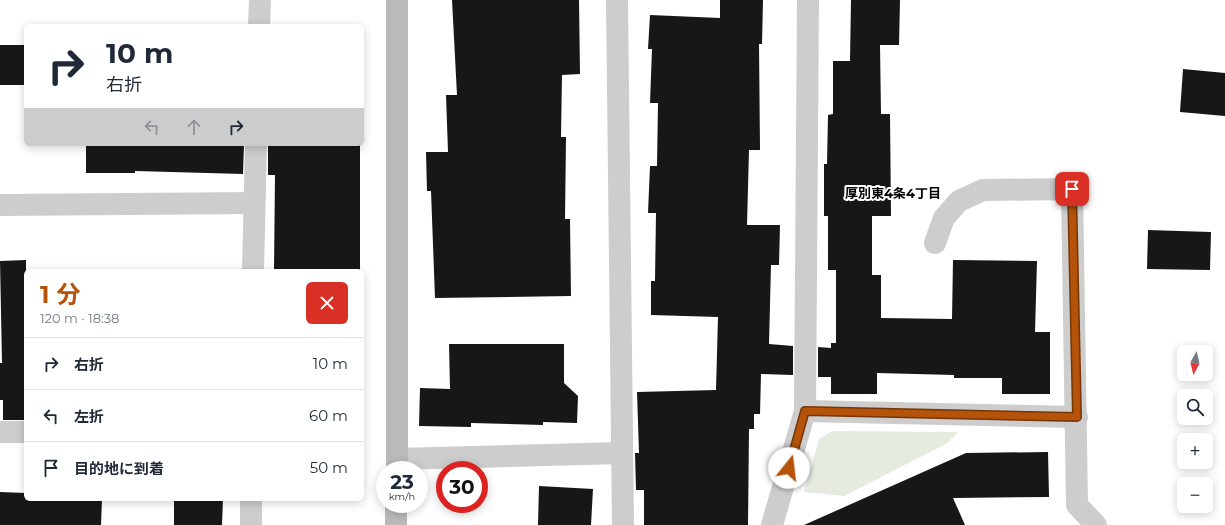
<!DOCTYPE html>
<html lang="ja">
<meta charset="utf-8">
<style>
:root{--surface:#fff;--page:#f2f2f3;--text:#1f2937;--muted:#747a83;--line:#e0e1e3;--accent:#b45309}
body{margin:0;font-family:Montserrat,"Noto Sans JP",sans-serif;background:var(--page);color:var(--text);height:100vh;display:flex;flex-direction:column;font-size:15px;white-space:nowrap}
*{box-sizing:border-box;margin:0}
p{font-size:13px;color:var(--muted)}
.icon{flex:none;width:22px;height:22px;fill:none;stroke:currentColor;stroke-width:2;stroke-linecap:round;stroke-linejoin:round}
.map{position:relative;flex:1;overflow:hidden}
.panel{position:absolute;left:24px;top:269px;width:340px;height:232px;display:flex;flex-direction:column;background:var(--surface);border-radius:6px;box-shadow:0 2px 10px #0003}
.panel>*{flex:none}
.hud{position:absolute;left:24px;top:24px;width:340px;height:122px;border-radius:6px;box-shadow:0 2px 10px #0003;background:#fff;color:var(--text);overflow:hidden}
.needle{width:26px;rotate:188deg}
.fabs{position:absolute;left:1177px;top:345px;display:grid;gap:8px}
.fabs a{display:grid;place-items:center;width:36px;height:36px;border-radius:6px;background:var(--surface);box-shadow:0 2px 10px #0003;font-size:20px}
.speed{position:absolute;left:376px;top:461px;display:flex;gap:8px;font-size:20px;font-weight:700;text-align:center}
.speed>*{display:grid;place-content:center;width:52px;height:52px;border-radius:50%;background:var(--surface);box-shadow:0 2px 10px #0003;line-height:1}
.speed small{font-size:10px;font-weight:400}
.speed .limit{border:6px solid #d22;background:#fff;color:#111}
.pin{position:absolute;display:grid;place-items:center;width:34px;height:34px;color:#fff;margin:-17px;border-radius:8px;box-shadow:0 2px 6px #0006}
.me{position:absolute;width:44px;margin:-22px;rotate:16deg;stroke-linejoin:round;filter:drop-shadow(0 0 3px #0008)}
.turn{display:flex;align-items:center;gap:14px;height:84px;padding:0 16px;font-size:18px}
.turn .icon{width:52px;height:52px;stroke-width:2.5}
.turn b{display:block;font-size:28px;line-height:34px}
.lanes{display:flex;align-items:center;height:38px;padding:0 16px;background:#0003;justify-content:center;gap:20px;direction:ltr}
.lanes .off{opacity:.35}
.round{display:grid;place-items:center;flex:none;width:42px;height:42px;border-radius:6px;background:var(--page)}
.headline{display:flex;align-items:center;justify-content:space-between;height:68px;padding:0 16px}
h1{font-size:24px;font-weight:700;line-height:30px;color:var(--accent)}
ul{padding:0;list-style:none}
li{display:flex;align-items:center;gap:12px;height:52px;padding:0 16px;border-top:1px solid var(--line)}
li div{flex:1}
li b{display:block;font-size:15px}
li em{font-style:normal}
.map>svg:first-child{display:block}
.green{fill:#e5ecdf}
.building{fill:#171717}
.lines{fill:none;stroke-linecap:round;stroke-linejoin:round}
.street{stroke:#cdcdcd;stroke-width:22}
.secondary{stroke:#bababa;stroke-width:22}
.route-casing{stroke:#753606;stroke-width:10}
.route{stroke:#b45309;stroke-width:7}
.labels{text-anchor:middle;stroke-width:4;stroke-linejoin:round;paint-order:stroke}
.neighbourhood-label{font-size:13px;font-weight:bold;fill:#000;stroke:#fff}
</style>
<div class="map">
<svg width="1225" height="525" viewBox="0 0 1225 525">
<rect width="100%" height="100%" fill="#fff"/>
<path class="green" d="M832,431l126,1 -12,12 -102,52 -40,-4 15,-53z"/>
<g class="building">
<path d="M452,0h127l1,74 -18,1 -1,62h5l-1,82h5l1,77 -136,2 -4,-107h-4l-1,-39h22l-2,-57h11z"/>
<path d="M720,0h43l-1,44h-3l1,106h-11l-2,75h33l-1,40h-8l-2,79 24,2v29l-32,-1 -1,40h-6v15h-5l-1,96h-104v-35h-8l-1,-37h4l-2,-61 79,-2 2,-73 -67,-2v-34h4l1,-68h-8l2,-47h7l1,-63h-8l2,-54h-4l2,-34 70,3z"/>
<path d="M851,0h49l-1,45h-19l1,69h9l1,102h-19v59h9v43l71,1 1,-59 84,1 -2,71h15v62h-48v-16h-48v-3l-77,-2v21h-46v-17h-13v-30l13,1v-5h5v-73h-8v-54h-4v-52h3l1,-49 5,-1v-53h17z"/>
<rect x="0" y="45" width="26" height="40"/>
<path d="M1183,69l42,4v43l-45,-4z"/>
<path d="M86,144h158l-1,30 -108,-3v2h-49z"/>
<path d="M268,144h92v127h-86l1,-96h-7z"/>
<path d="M1148,230l63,2 -1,38 -63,-1z"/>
<path d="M26,260v160h-23v-20h-3v-37h2l-2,-102z"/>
<path d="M449,344h115v39l14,13 -1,27 -34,-1v3l-72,-2v4l-52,-1 1,-38 30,1z"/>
<path d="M1048,452l1,45 -96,1 12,27h-161l162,-72z"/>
<path d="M539,486l54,3 -2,36h-53z"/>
<path d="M0,492l26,1v6h76l-1,26h-101z"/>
<path d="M174,499h49l-1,26h-48z"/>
</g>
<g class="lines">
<g class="street">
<path d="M617,0l6,525"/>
<path d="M259,26l1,-26"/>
<path d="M0,205l254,-2"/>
<path d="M935,243l9,-25 15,-17 24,-11 89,-1 5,316 19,20"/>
<path d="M253,271l3,-127"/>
<path d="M805,411l272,6"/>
<path d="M0,432h26"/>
<path d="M397,459l225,-6"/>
<path d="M251,499v26"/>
<path d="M772,525l33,-114 3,-411"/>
</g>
<g class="secondary">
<path d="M397,0v470"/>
<path d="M396,525v-21"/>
</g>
</g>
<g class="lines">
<g class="route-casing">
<path id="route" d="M789,468l16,-57 272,6 -5,-228"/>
</g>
<use href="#route" class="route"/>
</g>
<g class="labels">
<g class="neighbourhood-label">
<text x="893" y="198">厚別東4条4丁目</text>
</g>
</g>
</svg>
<div class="fabs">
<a><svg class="needle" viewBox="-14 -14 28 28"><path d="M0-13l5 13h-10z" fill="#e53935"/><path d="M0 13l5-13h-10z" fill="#747a83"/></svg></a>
<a><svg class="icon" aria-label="search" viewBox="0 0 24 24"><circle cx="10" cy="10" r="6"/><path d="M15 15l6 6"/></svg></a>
<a>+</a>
<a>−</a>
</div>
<div class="speed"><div>23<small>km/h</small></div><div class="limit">30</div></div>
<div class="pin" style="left:1072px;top:189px;background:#d93025"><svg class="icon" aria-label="arrive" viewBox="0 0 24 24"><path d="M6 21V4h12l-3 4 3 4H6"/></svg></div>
<svg class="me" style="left:789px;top:468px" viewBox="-20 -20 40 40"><circle r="19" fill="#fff"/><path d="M0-13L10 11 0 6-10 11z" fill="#b45309"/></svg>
<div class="hud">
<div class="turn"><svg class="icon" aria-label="right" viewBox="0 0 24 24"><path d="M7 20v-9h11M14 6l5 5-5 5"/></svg><div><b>10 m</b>右折</div></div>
<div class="lanes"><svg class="icon off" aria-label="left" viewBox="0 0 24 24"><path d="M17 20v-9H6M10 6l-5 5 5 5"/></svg><svg class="icon off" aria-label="ahead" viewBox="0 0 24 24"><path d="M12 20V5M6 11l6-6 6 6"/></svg><svg class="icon" aria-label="right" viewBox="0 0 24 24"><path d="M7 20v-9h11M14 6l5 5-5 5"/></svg></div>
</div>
<section class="panel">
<div class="headline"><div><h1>1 分</h1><p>120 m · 18:38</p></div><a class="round" style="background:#d93025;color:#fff"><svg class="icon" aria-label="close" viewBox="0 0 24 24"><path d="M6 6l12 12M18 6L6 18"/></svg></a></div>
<ul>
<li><svg class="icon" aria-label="right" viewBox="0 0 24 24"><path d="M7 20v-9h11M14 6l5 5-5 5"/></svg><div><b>右折</b></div><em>10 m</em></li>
<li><svg class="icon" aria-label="left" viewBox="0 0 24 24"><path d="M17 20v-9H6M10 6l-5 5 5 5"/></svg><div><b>左折</b></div><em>60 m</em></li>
<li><svg class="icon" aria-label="arrive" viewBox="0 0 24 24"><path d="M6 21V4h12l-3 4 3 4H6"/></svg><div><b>目的地に到着</b></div><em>50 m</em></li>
</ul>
</section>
</div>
